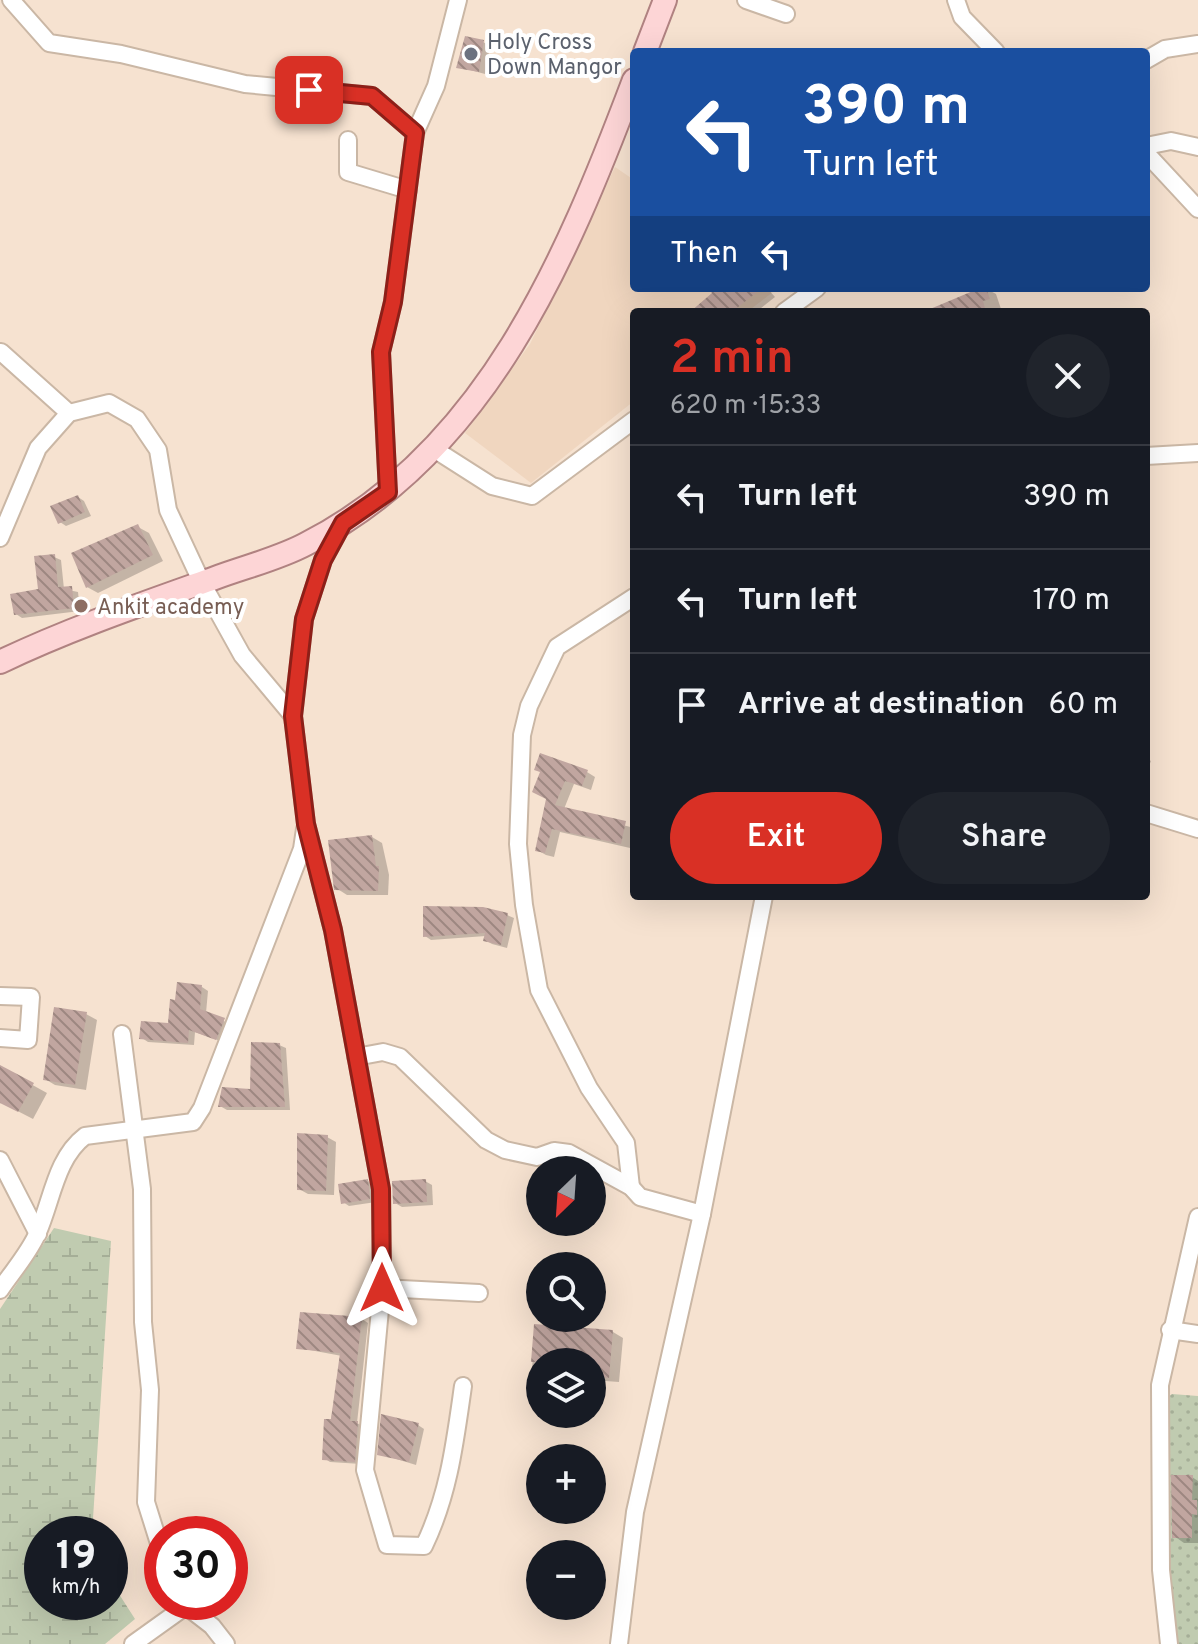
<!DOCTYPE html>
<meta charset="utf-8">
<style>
:root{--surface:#171b24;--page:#20242c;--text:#f1f3f6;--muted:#9ea1a6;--line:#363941;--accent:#d93025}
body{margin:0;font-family:Overpass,sans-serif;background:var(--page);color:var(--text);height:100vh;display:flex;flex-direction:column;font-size:30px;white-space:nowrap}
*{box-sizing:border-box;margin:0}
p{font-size:26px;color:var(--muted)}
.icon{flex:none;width:44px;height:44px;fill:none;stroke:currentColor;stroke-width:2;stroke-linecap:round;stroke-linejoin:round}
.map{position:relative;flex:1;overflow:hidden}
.side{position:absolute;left:630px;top:308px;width:520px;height:592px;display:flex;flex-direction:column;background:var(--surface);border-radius:8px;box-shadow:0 8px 32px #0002}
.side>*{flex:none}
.banner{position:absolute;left:630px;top:48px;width:520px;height:244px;border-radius:8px;box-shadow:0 8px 32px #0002;background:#1a4fa0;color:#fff;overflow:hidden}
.needle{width:52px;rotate:205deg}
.buttons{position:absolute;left:526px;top:1156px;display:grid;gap:16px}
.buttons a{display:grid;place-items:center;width:80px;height:80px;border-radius:50%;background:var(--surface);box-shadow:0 8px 32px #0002;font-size:40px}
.speed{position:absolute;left:24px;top:1516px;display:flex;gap:16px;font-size:40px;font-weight:700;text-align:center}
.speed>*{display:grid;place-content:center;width:104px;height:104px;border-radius:50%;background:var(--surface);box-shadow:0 8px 32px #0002;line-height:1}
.speed small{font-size:20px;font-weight:400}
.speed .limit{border:12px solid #d22;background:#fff;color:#111}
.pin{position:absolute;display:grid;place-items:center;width:68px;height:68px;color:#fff;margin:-34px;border-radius:16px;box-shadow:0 4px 12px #0006}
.me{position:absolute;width:88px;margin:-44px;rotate:0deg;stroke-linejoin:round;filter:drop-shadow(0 0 6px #0008)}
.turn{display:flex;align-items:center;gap:28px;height:168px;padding:0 40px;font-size:36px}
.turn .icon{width:104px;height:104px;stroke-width:2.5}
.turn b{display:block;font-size:56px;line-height:68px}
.then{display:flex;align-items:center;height:76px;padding:0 40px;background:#0003;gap:16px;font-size:30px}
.round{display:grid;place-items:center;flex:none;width:84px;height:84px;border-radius:42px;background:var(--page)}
.head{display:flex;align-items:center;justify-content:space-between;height:136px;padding:0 40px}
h1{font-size:48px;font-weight:600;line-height:60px;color:var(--accent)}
.cta{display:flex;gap:16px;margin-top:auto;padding:16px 40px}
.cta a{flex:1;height:92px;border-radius:48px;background:var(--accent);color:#fff;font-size:32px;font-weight:600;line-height:92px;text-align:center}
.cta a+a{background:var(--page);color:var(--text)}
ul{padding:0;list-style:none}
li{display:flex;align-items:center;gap:24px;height:104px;padding:0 40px;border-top:2px solid var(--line)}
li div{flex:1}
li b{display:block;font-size:30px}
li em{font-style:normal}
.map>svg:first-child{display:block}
.built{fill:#f0d6bf}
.wetland{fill:url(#wetland-marsh)}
.park{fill:url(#park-dots)}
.shadow{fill:#0003}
.building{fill:url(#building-back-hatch)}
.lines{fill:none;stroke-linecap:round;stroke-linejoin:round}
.minor-casing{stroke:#cab7a5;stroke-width:20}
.major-casing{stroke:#b08281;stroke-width:26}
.minor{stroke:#fff;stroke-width:16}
.major{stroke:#fdd5d6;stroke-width:22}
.route-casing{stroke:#8d1f18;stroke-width:20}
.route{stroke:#d93025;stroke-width:14}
.worship-dot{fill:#6b7280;stroke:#fff;stroke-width:3}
.education-dot{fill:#8d6e63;stroke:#fff;stroke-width:3}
.labels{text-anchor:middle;stroke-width:8;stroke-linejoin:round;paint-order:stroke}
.worship-label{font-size:22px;fill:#5b616d;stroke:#fff;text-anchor:start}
.education-label{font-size:22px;fill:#785e54;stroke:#fff;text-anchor:start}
</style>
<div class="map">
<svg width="1198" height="1644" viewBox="0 0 1198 1644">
<defs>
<pattern id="wetland-marsh" width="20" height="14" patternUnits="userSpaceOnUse" patternTransform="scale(2)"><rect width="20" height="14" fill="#c0cbb0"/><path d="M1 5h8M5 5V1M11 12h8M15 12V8" fill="none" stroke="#a5ae97"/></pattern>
<pattern id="park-dots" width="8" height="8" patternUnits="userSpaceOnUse" patternTransform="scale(2)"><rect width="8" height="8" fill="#c0cbb0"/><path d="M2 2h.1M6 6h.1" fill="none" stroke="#a5ae97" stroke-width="1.8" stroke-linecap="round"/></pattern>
<pattern id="building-back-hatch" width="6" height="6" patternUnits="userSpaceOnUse" patternTransform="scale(2)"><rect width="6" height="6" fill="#c1a6a0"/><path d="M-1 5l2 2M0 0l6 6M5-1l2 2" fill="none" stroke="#9d8781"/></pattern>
</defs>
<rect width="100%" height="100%" fill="#f6e2d0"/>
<path class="built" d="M615,167l19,13v108h136l3,4 -26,20h-113v89l-103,82 -66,-50 65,-89z"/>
<path class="wetland" d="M54,1228l57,13 -19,293h-50v68h68v-22l25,39 -30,25h-105v-335z"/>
<path class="park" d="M1172,1394l26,2v248h-25l-10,-107 5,-140z"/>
<g class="shadow">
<path d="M483,42l7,4 -5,28 -26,-7z"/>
<path d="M711,288h56l8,9 -19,15h-63l22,-18z"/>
<path d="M985,288l11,6 6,18h-65z"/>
<path d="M78,497l6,4 7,15 -25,10 -6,-4z"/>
<path d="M138,527l11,6 14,28 -65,32 -11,-6z"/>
<path d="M54,557l7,3 3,29 14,3 2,19 -58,7 -6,-4 24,-23z"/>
<path d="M1146,758l5,3 -5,12z"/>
<path d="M587,772l8,5 -4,13 -17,-6 -10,25 70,19 -4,20 -70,-16 -6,25 -8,-2 -9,-5 11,-51 -14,-7z"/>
<path d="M372,837l10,6 7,32 -1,20h-41l-11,-7z"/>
<path d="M507,915l7,3 -7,30 -15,-4 -7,-4 1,-4 -55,4 -6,-4z"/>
<path d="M202,987l6,4 -2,22 24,11 -7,18 -28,-10 -1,13 -46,-3 -6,-4 28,-13 7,-23z"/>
<path d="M86,1014l11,6 -11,70 -31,-5 -10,-6z"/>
<path d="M279,1045l7,3 4,62h-63l-7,-4 32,-15z"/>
<path d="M0,1067l47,26 -14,26 -33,-17z"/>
<path d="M327,1137l9,5 -2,53 -26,-1 -9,-5z"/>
<path d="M368,1181l6,4 2,17 -27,4 -6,-4z"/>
<path d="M425,1181l7,4 1,20 -31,2 -7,-4z"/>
<path d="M362,1319l6,4 -11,100 7,4 -3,37 -31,-2 -6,-4 18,-102 -43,-8z"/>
<path d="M536,1326l77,6 10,6 -4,44 -27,-2v-18h-52v11l-8,-5z"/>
<path d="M418,1425l6,4 -8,36 -36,-11z"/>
<path d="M1192,1477l6,4v62h-14l-10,-7z"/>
</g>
<g class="building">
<path d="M465,36l19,4 -5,32 -23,-4z"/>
<path d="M708,288h54l-30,24h-42l22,-19z"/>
<path d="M980,288h6l4,11 -7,2 3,11h-63z"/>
<path d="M78,495l7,17 -27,12 -8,-18z"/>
<path d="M138,524l15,31 -67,33 -15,-35z"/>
<path d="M55,554l3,33 14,-1 2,22 -60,7 -4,-21 28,-5 -4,-33z"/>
<path d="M540,753l48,17 -6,16 -17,-5 -10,24 71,16 -5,23 -69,-15 -7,24 -10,-2 11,-52 -14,-7 8,-20 -6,-2z"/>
<path d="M372,835l4,31h3l-1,25 -44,-1 -6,-50z"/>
<path d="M423,906l60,1 25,6 -7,32 -18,-4 2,-8 -62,4z"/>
<path d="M177,982l25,3 -2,24 25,9 -9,22 -27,-10 -1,13 -49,-4 2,-18 27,2 2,-24 5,1z"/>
<path d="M54,1007l33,5 -12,73 -32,-5z"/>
<path d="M251,1042l29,1 5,64h-67l4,-20 28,2z"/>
<path d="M0,1065l34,18 -16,29 -18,-9z"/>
<path d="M297,1133l31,2 -2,56 -29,-1z"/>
<path d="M368,1179l2,20 -29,5 -3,-20z"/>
<path d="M426,1179l1,23 -34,2 -1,-23z"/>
<path d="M300,1312l62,5 -12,104h8l-3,41 -33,-2 2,-41h7l9,-66 -44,-4z"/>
<path d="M534,1324l79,6 -4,48 -17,-2v-14h-61z"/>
<path d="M381,1414l38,9 -10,39 -32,-7z"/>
<path d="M1171,1475h22l-1,25h5v15l-5,-1v24h-20z"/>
</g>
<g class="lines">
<g class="minor-casing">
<g id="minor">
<path d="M11,0l38,43 72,11 124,30 127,12 43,37"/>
<path d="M746,0l40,14"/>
<path d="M956,0l6,17 34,35"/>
<path d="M1146,60l19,-11 33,-5"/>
<path d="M348,140v32l60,18"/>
<path d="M1146,146l25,-5 27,6"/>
<path d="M1146,153l52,56"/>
<path d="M784,312l33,-24"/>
<path d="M1,352l68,61"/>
<path d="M434,449l58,37 40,10 102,-76"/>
<path d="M1146,456l52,-3"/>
<path d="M388,492l-7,-140 12,-50 22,-169 21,-47 22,-86"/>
<path d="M343,523l-20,37 -19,59 -11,97 13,108 27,106 48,259 1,99 -17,182 22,75 37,1c25,-52 31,-104 39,-160"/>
<path d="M0,538l38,-90 31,-35 40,-10 28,16 21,31 10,60 34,73 40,72 51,61"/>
<path d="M1146,813l52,16"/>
<path d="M0,996l31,1 -3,43 -28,-2"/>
<path d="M122,1034l20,155 1,133 7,68 -4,112 16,51"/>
<path d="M356,1057l27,-5 17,5 86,83 19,10 32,7 17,-6 15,2 62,34 9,10 62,17"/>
<path d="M0,1160l38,74"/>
<path d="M631,1187l-5,-44 -37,-55 -50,-98 -15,-85 -6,-61 4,-109 7,-29 28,-59 77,-50"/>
<path d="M382,1288l97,5"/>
<path d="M0,1290c12,-18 30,-38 38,-58 14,-32 18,-74 47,-96l108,-14 9,-14 100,-259 3,-20"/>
<path d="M1170,1330l28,4"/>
<path d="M133,1644l53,-38 26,20 14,18"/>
<path d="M619,1644l16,-132 67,-298 62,-318"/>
<path d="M1169,1644l-8,-74 -1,-185 38,-168"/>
</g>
</g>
<g class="major-casing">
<g id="major">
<path d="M645,52l20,-52"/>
<path d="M0,662c69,-33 142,-58 215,-84 29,-11 63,-19 91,-34 180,-92 260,-284 328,-464"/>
</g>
</g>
<use href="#minor" class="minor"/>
<use href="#major" class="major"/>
</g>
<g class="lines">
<g class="route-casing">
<path id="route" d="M309,90l63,6 43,37 -22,169 -12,50 7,140 -45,31 -20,37 -19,59 -11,97 13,108 27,106 48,259 1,99"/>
</g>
<use href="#route" class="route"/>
</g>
<circle class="worship-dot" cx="471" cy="54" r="8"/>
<circle class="education-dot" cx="81" cy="606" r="8"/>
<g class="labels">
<g class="worship-label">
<text x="487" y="49">Holy Cross<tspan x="487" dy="25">Down Mangor</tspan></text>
</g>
<g class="education-label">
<text x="97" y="614">Ankit academy</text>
</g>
</g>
</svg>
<div class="buttons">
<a><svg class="needle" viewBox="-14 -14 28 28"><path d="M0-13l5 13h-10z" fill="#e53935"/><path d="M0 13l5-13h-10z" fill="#9ea1a6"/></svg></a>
<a><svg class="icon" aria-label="search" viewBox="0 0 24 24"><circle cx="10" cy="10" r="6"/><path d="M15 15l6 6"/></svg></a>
<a><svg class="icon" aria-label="layers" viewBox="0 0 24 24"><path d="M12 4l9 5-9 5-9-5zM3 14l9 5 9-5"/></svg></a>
<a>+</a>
<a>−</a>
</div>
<div class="speed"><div>19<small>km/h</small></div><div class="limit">30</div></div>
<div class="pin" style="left:309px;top:90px;background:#d93025"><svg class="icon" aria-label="arrive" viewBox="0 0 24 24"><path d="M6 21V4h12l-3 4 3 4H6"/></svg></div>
<svg class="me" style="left:382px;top:1288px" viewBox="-20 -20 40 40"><path d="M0-17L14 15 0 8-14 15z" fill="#d93025" stroke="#fff" stroke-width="4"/></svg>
<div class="banner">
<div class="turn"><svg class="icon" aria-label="left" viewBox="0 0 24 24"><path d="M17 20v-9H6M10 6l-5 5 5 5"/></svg><div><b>390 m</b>Turn left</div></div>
<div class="then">Then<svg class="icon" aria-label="left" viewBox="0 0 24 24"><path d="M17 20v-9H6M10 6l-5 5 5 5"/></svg></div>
</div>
<section class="side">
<div class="head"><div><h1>2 min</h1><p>620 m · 15:33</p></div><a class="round"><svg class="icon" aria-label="close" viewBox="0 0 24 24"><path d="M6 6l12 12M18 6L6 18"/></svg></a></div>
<ul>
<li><svg class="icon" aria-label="left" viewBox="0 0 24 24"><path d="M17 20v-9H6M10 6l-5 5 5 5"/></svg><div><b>Turn left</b></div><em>390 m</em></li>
<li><svg class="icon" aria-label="left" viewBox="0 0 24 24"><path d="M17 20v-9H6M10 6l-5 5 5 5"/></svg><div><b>Turn left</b></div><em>170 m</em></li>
<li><svg class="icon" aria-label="arrive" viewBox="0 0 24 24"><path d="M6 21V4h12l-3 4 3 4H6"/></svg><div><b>Arrive at destination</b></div><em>60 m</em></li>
</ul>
<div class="cta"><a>Exit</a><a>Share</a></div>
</section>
</div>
